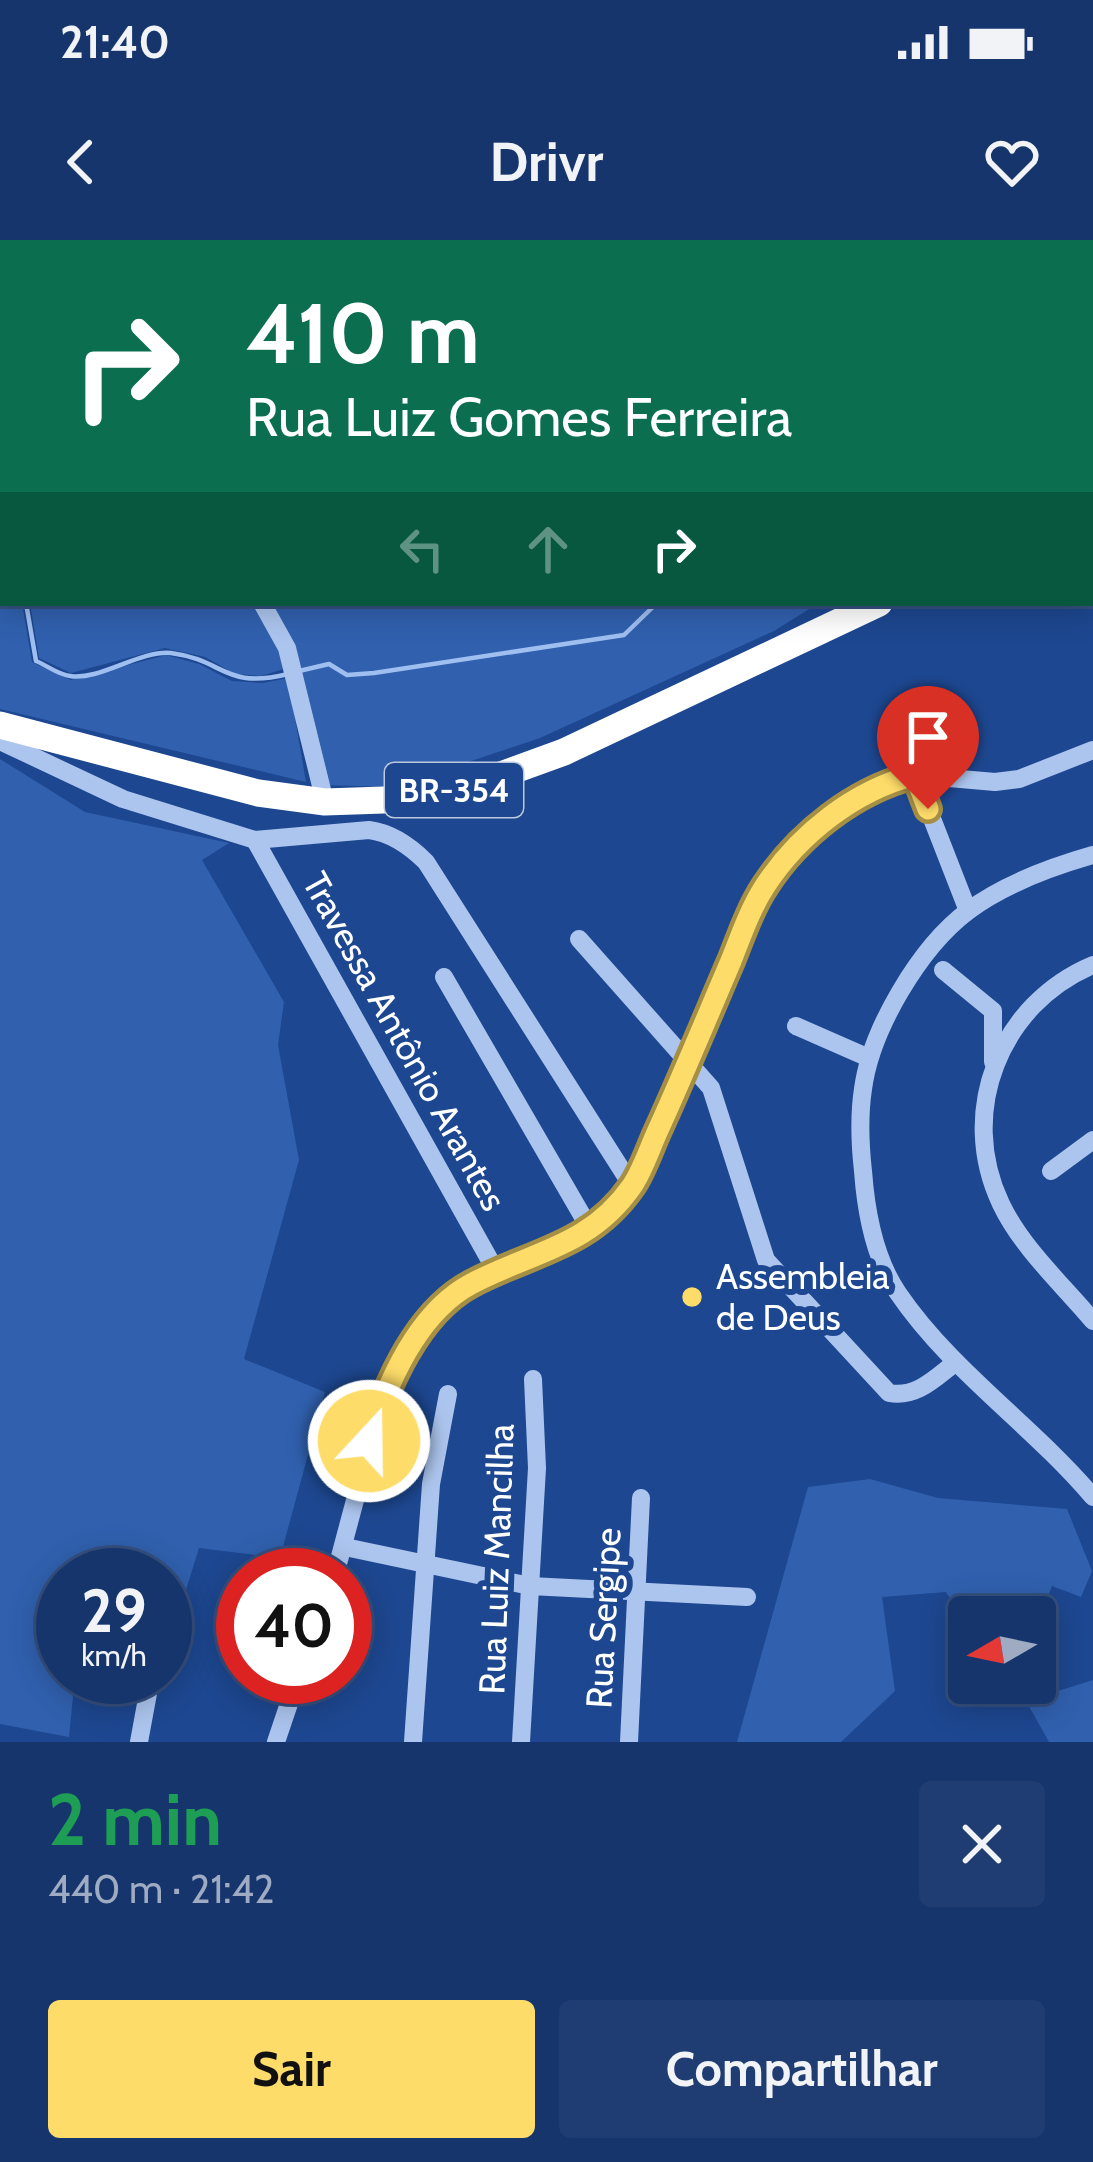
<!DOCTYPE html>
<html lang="pt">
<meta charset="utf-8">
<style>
:root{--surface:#16356c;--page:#1f3d72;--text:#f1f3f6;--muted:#9eabc2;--line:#35507f;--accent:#fedc6a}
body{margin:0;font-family:Cabin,sans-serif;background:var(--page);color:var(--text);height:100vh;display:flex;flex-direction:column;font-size:45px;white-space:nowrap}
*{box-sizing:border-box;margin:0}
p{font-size:39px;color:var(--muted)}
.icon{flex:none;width:66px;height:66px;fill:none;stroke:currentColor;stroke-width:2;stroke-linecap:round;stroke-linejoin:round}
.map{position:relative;height:1502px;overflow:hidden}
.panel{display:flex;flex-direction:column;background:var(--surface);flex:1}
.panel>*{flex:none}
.hud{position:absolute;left:0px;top:0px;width:1095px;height:366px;box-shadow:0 6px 30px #0003,0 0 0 3px var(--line);background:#0b6e4f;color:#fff;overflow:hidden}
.needle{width:78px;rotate:261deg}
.fabs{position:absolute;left:948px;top:1356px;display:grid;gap:24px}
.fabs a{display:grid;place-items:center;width:108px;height:108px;border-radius:12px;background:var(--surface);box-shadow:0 6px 30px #0003,0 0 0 3px var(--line);font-size:60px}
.speed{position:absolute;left:36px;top:1308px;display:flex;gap:24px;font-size:60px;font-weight:700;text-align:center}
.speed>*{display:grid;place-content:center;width:156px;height:156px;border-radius:50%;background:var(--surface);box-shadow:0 6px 30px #0003,0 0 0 3px var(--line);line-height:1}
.speed small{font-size:30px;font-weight:400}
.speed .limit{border:18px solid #d22;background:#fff;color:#111}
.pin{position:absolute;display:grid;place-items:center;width:102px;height:102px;color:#fff;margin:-123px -51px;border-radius:50% 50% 50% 0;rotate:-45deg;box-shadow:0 0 12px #0007}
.pin .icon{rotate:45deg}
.me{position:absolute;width:132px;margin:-66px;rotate:21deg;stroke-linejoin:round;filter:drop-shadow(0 0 9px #0008)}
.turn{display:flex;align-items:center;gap:42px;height:252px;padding:0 48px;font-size:54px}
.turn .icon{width:156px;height:156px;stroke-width:2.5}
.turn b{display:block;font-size:84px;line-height:102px}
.lanes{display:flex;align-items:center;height:114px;padding:0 48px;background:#0003;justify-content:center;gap:60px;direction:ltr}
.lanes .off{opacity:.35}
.round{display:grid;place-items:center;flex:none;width:126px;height:126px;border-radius:12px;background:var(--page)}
.overview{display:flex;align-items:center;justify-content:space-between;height:204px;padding:0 48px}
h1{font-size:72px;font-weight:700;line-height:90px;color:#1e9e55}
.cta{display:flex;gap:24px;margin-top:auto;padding:24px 48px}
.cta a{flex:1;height:138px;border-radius:12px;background:var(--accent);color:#111;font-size:48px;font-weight:700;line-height:138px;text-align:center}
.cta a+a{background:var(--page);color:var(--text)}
.status{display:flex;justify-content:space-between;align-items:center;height:84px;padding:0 60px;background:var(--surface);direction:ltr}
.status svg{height:33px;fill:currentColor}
header{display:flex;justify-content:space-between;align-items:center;height:156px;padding:0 48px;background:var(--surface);font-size:54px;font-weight:700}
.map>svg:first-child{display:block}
.green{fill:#3060ae}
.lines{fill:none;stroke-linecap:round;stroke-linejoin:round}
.stream{stroke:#9fbff0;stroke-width:4.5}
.minor{stroke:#acc5ee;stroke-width:18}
.highway{stroke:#fff;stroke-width:27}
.route-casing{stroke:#a58f45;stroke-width:30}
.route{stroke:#fedc6a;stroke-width:21}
.poi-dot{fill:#fedc6a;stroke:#1d4790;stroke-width:4.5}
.labels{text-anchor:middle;stroke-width:12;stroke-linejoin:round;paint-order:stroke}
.shield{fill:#1d4790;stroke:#bbc8de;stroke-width:3}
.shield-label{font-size:33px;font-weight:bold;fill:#fff}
.street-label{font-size:36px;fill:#fff;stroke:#1d4790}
.poi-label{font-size:36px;fill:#fff;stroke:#1d4790;text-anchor:start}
</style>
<div class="status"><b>21:40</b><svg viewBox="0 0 49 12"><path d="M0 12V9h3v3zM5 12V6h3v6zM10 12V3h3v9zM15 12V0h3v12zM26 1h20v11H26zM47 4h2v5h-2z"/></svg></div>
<header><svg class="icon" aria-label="back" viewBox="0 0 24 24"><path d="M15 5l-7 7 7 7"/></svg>Drivr<svg class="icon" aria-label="heart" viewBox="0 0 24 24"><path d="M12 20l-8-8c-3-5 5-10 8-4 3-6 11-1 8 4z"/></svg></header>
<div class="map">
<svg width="1093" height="1502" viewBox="0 0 1093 1502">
<rect width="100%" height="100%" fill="#1d4790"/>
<g class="green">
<path d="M0,0h1093v230l-1,-227h-1089v242z"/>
<path d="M0,254l3,109h19l10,59 39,18 95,-25 33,9 33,17 31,2 25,-5 18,104 -306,-73z"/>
<path d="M30,363h789l-45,28 -234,107 -147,49 -70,-2 -23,-121 -39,12 -26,-2 -30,-17 -40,-9 -94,25 -32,-15z"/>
<path d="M0,519l85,53 144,31 -27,17 82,142 -6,43 21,115 -55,199 81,33 -45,166 -81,-10 -13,42 -21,-3v-12h-102v102h12l-6,60 -69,-13z"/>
<path d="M870,1239l68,19 129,11 25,62 -11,26 -29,-11 -17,43v-12h-66v12l-23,-37 -64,5 13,94 -54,51h-104l71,-255z"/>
<path d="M1093,1440v62h-44l-23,-41z"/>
</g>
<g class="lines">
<g class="stream">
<path d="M1092,82l1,-1"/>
<path d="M0,246l3,6"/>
<path d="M26,363l10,58c10,4 23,14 34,15 29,5 70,-26 101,-23 54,7 53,37 117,21"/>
<path d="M299,431l30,-7 18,11 27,-2 250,-38 33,-32"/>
</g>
<g class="minor">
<path d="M0,30l3,-1"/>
<path d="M262,363l25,45 38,154"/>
<path d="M0,501l123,58 132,41 114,-10c23,3 41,16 57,32l206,324"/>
<path d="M915,535l53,136"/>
<path d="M255,600l242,433"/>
<path d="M1093,615c-42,12 -89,29 -125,56 -48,36 -97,118 -105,178 -4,26 -3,55 0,82 3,41 11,87 35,122 53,78 134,132 195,204"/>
<path d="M579,699l132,149 55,172 123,133c28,5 46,-15 67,-31"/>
<path d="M1093,725c-93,39 -136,147 -92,239 21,44 61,80 92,117"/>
<path d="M943,730l50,41v51"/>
<path d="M444,737l146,252"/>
<path d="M796,786l73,32"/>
<path d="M1051,931l42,-31"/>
<path d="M345,1307l185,39 217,11"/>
<path d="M335,1335l46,-172 43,-75 19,-24 26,-20 79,-31 42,-24 42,-43 58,-123 62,-154 31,-46 70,-65 30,-15 32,-8 80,7 24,-3 74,-29"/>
<path d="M165,1363l1,-5"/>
<path d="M139,1502l12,-65"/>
<path d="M276,1502l22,-65"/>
<path d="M413,1502l18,-258 17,-90"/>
<path d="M521,1502l16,-274 -4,-89"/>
<path d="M629,1502l12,-244"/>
</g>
<g class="highway">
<path d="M1092,264h1"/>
<path d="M0,485l258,68 67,9 88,-3 66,-16 85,-31 315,-149"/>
</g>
</g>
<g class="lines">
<g class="route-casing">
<path id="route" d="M369,1201c17,-55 48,-128 102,-157 59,-32 118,-36 161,-98 11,-16 18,-39 27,-58 25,-55 48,-111 72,-167 10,-25 19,-52 34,-75 34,-52 90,-96 150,-111l13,34"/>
</g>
<use href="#route" class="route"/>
</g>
<circle class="poi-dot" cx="692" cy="1057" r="12"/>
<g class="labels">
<rect class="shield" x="385" y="523" width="138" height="54" rx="9"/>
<g class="shield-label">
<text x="454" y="562">BR-354</text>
</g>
<g class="street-label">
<text transform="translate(405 801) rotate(61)" y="13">Travessa Antônio Arantes</text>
<text transform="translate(496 1319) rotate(-88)" y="13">Rua Luiz Mancilha</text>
<text transform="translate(603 1378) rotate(-87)" y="13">Rua Sergipe</text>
</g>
<g class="poi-label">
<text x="716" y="1049">Assembleia<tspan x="716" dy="41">de Deus</tspan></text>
</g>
</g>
</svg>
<div class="fabs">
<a><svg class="needle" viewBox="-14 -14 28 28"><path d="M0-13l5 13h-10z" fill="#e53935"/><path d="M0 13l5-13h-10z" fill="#9eabc2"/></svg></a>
</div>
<div class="speed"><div>29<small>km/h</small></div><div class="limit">40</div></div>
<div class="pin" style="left:928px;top:569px;background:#d93025"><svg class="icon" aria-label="arrive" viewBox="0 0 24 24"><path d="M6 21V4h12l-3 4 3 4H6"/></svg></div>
<svg class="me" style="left:369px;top:1201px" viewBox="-20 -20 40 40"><circle r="17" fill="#fedc6a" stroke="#fff" stroke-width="3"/><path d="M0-11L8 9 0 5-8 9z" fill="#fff"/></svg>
<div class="hud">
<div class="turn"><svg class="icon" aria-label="right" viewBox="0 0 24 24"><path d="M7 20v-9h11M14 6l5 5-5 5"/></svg><div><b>410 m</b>Rua Luiz Gomes Ferreira</div></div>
<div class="lanes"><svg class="icon off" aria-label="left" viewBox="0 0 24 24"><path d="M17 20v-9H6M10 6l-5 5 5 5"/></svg><svg class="icon off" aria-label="ahead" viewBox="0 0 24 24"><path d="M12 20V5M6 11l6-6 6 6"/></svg><svg class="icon" aria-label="right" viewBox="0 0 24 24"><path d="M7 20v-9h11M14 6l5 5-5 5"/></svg></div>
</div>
</div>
<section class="panel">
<div class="overview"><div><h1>2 min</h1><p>440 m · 21:42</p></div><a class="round"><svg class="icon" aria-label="close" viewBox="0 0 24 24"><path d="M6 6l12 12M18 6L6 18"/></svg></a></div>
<div class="cta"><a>Sair</a><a>Compartilhar</a></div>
</section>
